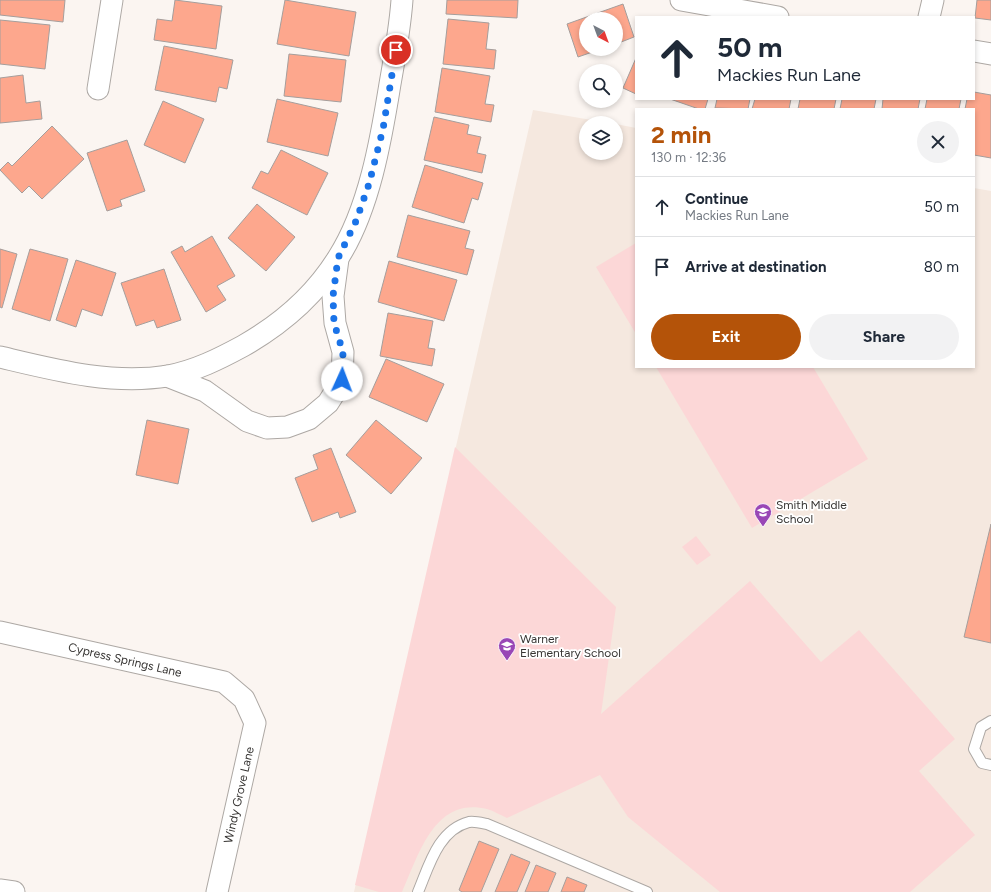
<!DOCTYPE html>
<meta charset="utf-8">
<style>
:root{--surface:#fff;--page:#f2f2f3;--text:#1f2937;--muted:#747a83;--line:#e0e1e3;--accent:#b45309}
body{margin:0;font-family:Figtree,sans-serif;background:var(--page);color:var(--text);height:100vh;display:flex;flex-direction:column;font-size:15px;white-space:nowrap}
*{box-sizing:border-box;margin:0}
p{font-size:13px;color:var(--muted)}
.icon{flex:none;width:22px;height:22px;fill:none;stroke:currentColor;stroke-width:2;stroke-linecap:round;stroke-linejoin:round}
.map{position:relative;flex:1;overflow:hidden}
.side{position:absolute;left:635px;top:108px;width:340px;height:260px;display:flex;flex-direction:column;background:var(--surface);border-radius:0px;box-shadow:0 2px 6px #0003}
.side>*{flex:none}
.hud{position:absolute;left:635px;top:16px;width:340px;height:84px;border-radius:0px;box-shadow:0 2px 6px #0003;background:#fff;color:var(--text);overflow:hidden}
.needle{width:26px;rotate:139deg}
.buttons{position:absolute;left:579px;top:12px;display:grid;gap:8px}
.buttons a{display:grid;place-items:center;width:44px;height:44px;border-radius:50%;background:var(--surface);box-shadow:0 2px 6px #0003;font-size:20px}
.pin{position:absolute;display:grid;place-items:center;width:34px;height:34px;color:#fff;margin:-17px;border:2px solid #fff;border-radius:50%;box-shadow:0 1px 4px #0007}
.me{position:absolute;width:44px;margin:-22px;rotate:2deg;stroke-linejoin:round;filter:drop-shadow(0 0 3px #0008)}
.turn{display:flex;align-items:center;gap:14px;height:84px;padding:0 16px;font-size:18px}
.turn .icon{width:52px;height:52px;stroke-width:2.5}
.turn b{display:block;font-size:28px;line-height:34px}
.round{display:grid;place-items:center;flex:none;width:42px;height:42px;border-radius:21px;background:var(--page)}
.overview{display:flex;align-items:center;justify-content:space-between;height:68px;padding:0 16px}
h1{font-size:24px;font-weight:700;line-height:30px;color:var(--accent)}
.action{display:flex;gap:8px;margin-top:auto;padding:8px 16px}
.action a{flex:1;height:46px;border-radius:24px;background:var(--accent);color:#fff;font-size:16px;font-weight:700;line-height:46px;text-align:center}
.action a+a{background:var(--page);color:var(--text)}
ul{padding:0;list-style:none}
li{display:flex;align-items:center;gap:12px;height:60px;padding:0 16px;border-top:1px solid var(--line)}
li div{flex:1}
li b{display:block;font-size:15px}
li em{font-style:normal}
.map>svg:first-child{display:block}
.built{fill:#f5e8df}
.green{fill:#fcd7d7}
.building{fill:#fda78d;stroke:#a59e9c}
.lines{fill:none;stroke-linecap:round;stroke-linejoin:round}
.service-casing{stroke:#ada8a4;stroke-width:12}
.minor-casing{stroke:#ada8a4;stroke-width:23}
.service{stroke:#fff;stroke-width:10}
.minor{stroke:#fff;stroke-width:21}
.route{stroke:#1a73e8;stroke-width:7;stroke-dasharray:0 12.6}
.labels{text-anchor:middle;stroke-width:3.5;stroke-linejoin:round;paint-order:stroke}
.poi-label{font-size:12px;fill:#373533;stroke:#fff;text-anchor:start}
.street-label{font-size:12px;fill:#373533;stroke:#fff}
</style>
<div class="map">
<svg width="991" height="892" viewBox="0 0 991 892">
<rect width="100%" height="100%" fill="#fbf5f1"/>
<path class="built" d="M533,110l76,13h-23v30h30v-29l20,4v239h338v-179l17,3v701h-637z"/>
<g class="green">
<path d="M636,243v91l-40,-67z"/>
<path d="M656,367h157l55,92 -116,69z"/>
<path d="M455,447l161,160 -15,107 149,-133 71,81 38,-32 96,109 -36,32 56,64 -65,57h-190l-92,-75 -28,-42 -93,43c-7,-3 -13,-7 -20,-9 -53,-13 -68,46 -85,83h-23l-24,-7z"/>
<path d="M696,536l15,19 -14,10 -15,-18z"/>
</g>
<g class="building">
<path d="M0,0h65l-2,22 -63,-7z"/>
<path d="M175,0l47,6 -6,43 -62,-9 3,-21 15,2z"/>
<path d="M285,0l71,12 -7,44 -72,-12z"/>
<path d="M447,0h71l-1,18 -71,-4z"/>
<path d="M977,0h14v20l-16,-2z"/>
<path d="M623,4l11,33 -18,7v-25h-30v30h15l-23,8 -11,-33z"/>
<path d="M448,19l41,4 -3,26 10,1 -2,19 -51,-5z"/>
<path d="M0,20l50,5 -5,44 -45,-5z"/>
<path d="M164,46l69,14 -6,29 -8,-2 -3,15 -61,-12z"/>
<path d="M289,54l57,6 -5,42 -57,-6z"/>
<path d="M636,58v36l-13,-6z"/>
<path d="M442,68l48,8 -5,28 9,1 -3,17 -56,-10z"/>
<path d="M23,75l3,28 14,-2 2,18 -42,4v-45z"/>
<path d="M974,92l17,3v63l-17,-3v-46h-9l2,-10h7z"/>
<path d="M277,99l61,14 -10,43 -61,-14z"/>
<path d="M670,99h38l-3,10h-6z"/>
<path d="M717,99h33l-2,10 -33,-1z"/>
<path d="M755,99h36l-2,10h-37z"/>
<path d="M800,99h36l-2,10h-36z"/>
<path d="M842,99h34l-2,10h-34z"/>
<path d="M883,99h37l-2,10h-36z"/>
<path d="M927,99h34l-2,10h-34z"/>
<path d="M163,101l41,18 -19,44 -41,-18z"/>
<path d="M434,117l35,8 -2,9 14,3 -4,16 9,2 -4,18 -58,-13z"/>
<path d="M52,126l32,33 -42,40 -13,-13 -7,7 -22,-23 8,-8 4,4z"/>
<path d="M127,140l18,51 -25,9 2,6 -15,5 -20,-58z"/>
<path d="M281,150l47,23 -21,42 -55,-27 9,-17 7,3z"/>
<path d="M425,165l58,18 -5,17 -6,-2 -8,25 -52,-16z"/>
<path d="M257,204l38,33 -29,34 -38,-33z"/>
<path d="M408,215l62,16 -5,17 9,2 -7,25 -70,-18z"/>
<path d="M212,236l23,40 -18,10 9,14 -20,12 -35,-60 11,-6 3,6z"/>
<path d="M0,249l17,5 -15,54 -2,-1z"/>
<path d="M30,249l38,10 -18,62 -38,-12z"/>
<path d="M76,260l40,13 -14,43 -20,-7 -6,18 -20,-7z"/>
<path d="M389,261l68,19 -13,41 -66,-19z"/>
<path d="M164,269l17,51 -24,8 -3,-8 -18,6 -15,-43z"/>
<path d="M388,313l45,8 -5,27 7,1 -3,17 -52,-10z"/>
<path d="M386,359l58,25 -17,38 -58,-25z"/>
<path d="M147,420l42,9 -11,55 -42,-9z"/>
<path d="M376,420l46,38 -31,36 -45,-39z"/>
<path d="M331,448l25,64 -16,6 -2,-6 -26,10 -17,-44 23,-9 -5,-14z"/>
<path d="M991,524v119l-27,-6z"/>
<path d="M479,841l20,8 -18,43h-19l-3,-2z"/>
<path d="M511,854l19,8 -13,30h-22z"/>
<path d="M536,865l20,8 -8,19h-23z"/>
<path d="M567,877l20,8 -3,7h-23z"/>
</g>
<g class="lines">
<g class="service-casing">
<g id="service">
<path d="M991,721l-10,6 -7,22 8,14 9,2"/>
<path d="M418,892c11,-26 20,-62 51,-70 5,-1 13,1 18,2l160,68"/>
</g>
</g>
<g class="minor-casing">
<g id="minor">
<path d="M681,0l97,17"/>
<path d="M929,17l4,-17"/>
<path d="M974,51l17,3"/>
<path d="M98,89l14,-89"/>
<path d="M0,357c55,13 111,28 168,19 27,-5 51,-17 75,-30 37,-21 72,-51 95,-88 31,-48 43,-118 52,-174 5,-28 10,-56 12,-84"/>
<path d="M167,376l38,15 42,30 20,7 20,-1 22,-8 19,-16 14,-22 1,-29 -8,-29 -2,-27 5,-37"/>
<path d="M0,632l224,50 20,17 11,24 -38,169"/>
<path d="M0,890l14,2"/>
</g>
</g>
<use href="#service" class="service"/>
<use href="#minor" class="minor"/>
</g>
<g class="lines">
<path class="route" d="M342,380l1,-28 -9,-29 -1,-27 5,-38 18,-37 13,-37 14,-55 13,-79"/>
</g>
<defs>
<g id="school-pin" transform="scale(0.9)"><path d="M0 17L-7.5 6A9.5 9.5 0 1 1 7.5 6Z" fill="#9947b6" stroke="#fff"/><path d="M0-5L7-2L0 1L-7-2ZM-4 1L0 2.5L4 1V4Q0 6-4 4Z" fill="#fff"/></g>
</defs>
<g fill-rule="evenodd">
<use href="#school-pin" x="763" y="512"/>
<use href="#school-pin" x="507" y="646"/>
</g>
<g class="labels">
<g class="poi-label">
<text x="776" y="509">Smith Middle<tspan x="776" dy="14">School</tspan></text>
<text x="520" y="643">Warner<tspan x="520" dy="14">Elementary School</tspan></text>
</g>
<g class="street-label">
<text transform="translate(125 660) rotate(13)" y="4">Cypress Springs Lane</text>
<text transform="translate(239 795) rotate(-77)" y="4">Windy Grove Lane</text>
</g>
</g>
</svg>
<div class="buttons">
<a><svg class="needle" viewBox="-14 -14 28 28"><path d="M0-13l5 13h-10z" fill="#e53935"/><path d="M0 13l5-13h-10z" fill="#747a83"/></svg></a>
<a><svg class="icon" aria-label="search" viewBox="0 0 24 24"><circle cx="10" cy="10" r="6"/><path d="M15 15l6 6"/></svg></a>
<a><svg class="icon" aria-label="layers" viewBox="0 0 24 24"><path d="M12 4l9 5-9 5-9-5zM3 14l9 5 9-5"/></svg></a>
</div>
<div class="pin" style="left:396px;top:50px;background:#d93025"><svg class="icon" aria-label="arrive" viewBox="0 0 24 24"><path d="M6 21V4h12l-3 4 3 4H6"/></svg></div>
<svg class="me" style="left:342px;top:380px" viewBox="-20 -20 40 40"><circle r="19" fill="#fff"/><path d="M0-13L10 11 0 6-10 11z" fill="#1a73e8"/></svg>
<div class="hud">
<div class="turn"><svg class="icon" aria-label="ahead" viewBox="0 0 24 24"><path d="M12 20V5M6 11l6-6 6 6"/></svg><div><b>50 m</b>Mackies Run Lane</div></div>
</div>
<section class="side">
<div class="overview"><div><h1>2 min</h1><p>130 m · 12:36</p></div><a class="round"><svg class="icon" aria-label="close" viewBox="0 0 24 24"><path d="M6 6l12 12M18 6L6 18"/></svg></a></div>
<ul>
<li><svg class="icon" aria-label="ahead" viewBox="0 0 24 24"><path d="M12 20V5M6 11l6-6 6 6"/></svg><div><b>Continue</b><p>Mackies Run Lane</p></div><em>50 m</em></li>
<li><svg class="icon" aria-label="arrive" viewBox="0 0 24 24"><path d="M6 21V4h12l-3 4 3 4H6"/></svg><div><b>Arrive at destination</b></div><em>80 m</em></li>
</ul>
<div class="action"><a>Exit</a><a>Share</a></div>
</section>
</div>
